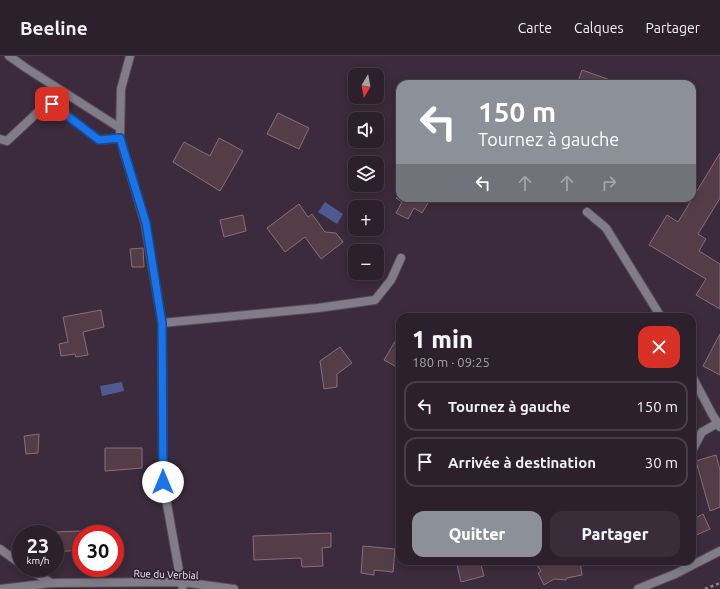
<!DOCTYPE html>
<html lang="fr">
<meta charset="utf-8">
<style>
:root{--surface:#2c202d;--page:#382d39;--text:#f1f3f6;--muted:#a6a3aa;--line:#483e49;--accent:#8c9099}
body{margin:0;font-family:Ubuntu,sans-serif;background:var(--page);color:var(--text);height:100vh;display:flex;flex-direction:column;font-size:15px;white-space:nowrap}
*{box-sizing:border-box;margin:0}
p{font-size:13px;color:var(--muted)}
.icon{flex:none;width:22px;height:22px;fill:none;stroke:currentColor;stroke-width:2;stroke-linecap:round;stroke-linejoin:round}
.map{position:relative;flex:1;overflow:hidden}
.sheet{position:absolute;left:396px;top:257px;width:300px;height:252px;display:flex;flex-direction:column;background:var(--surface);border-radius:12px;box-shadow:0 2px 10px #0003,0 0 0 1px var(--line)}
.sheet>*{flex:none}
.hud{position:absolute;left:396px;top:24px;width:300px;height:122px;border-radius:12px;box-shadow:0 2px 10px #0003,0 0 0 1px var(--line);background:#8c9099;color:#fff;overflow:hidden}
.needle{width:26px;rotate:190deg}
.controls{position:absolute;left:348px;top:12px;display:grid;gap:8px}
.controls a{display:grid;place-items:center;width:36px;height:36px;border-radius:8px;background:var(--surface);box-shadow:0 2px 10px #0003,0 0 0 1px var(--line);font-size:20px}
.speed{position:absolute;left:12px;top:469px;display:flex;gap:8px;font-size:20px;font-weight:700;text-align:center}
.speed>*{display:grid;place-content:center;width:52px;height:52px;border-radius:50%;background:var(--surface);box-shadow:0 2px 10px #0003,0 0 0 1px var(--line);line-height:1}
.speed small{font-size:10px;font-weight:400}
.speed .limit{border:6px solid #d22;background:#fff;color:#111}
.pin{position:absolute;display:grid;place-items:center;width:34px;height:34px;color:#fff;margin:-17px;border-radius:8px;box-shadow:0 2px 6px #0006}
.me{position:absolute;width:44px;margin:-22px;rotate:0deg;stroke-linejoin:round;filter:drop-shadow(0 0 3px #0008)}
.turn{display:flex;align-items:center;gap:14px;height:84px;padding:0 16px;font-size:18px}
.turn .icon{width:52px;height:52px;stroke-width:2.5}
.turn b{display:block;font-size:28px;line-height:34px}
.lanes{display:flex;align-items:center;height:38px;padding:0 16px;background:#0003;justify-content:center;gap:20px;direction:ltr}
.lanes .off{opacity:.35}
.round{display:grid;place-items:center;flex:none;width:42px;height:42px;border-radius:12px;background:var(--page)}
.headline{display:flex;align-items:center;justify-content:space-between;height:68px;padding:0 16px}
h1{font-size:24px;font-weight:800;line-height:30px}
.cta{display:flex;gap:8px;margin-top:auto;padding:8px 16px}
.cta a{flex:1;height:46px;border-radius:12px;background:var(--accent);color:#fff;font-size:16px;font-weight:800;line-height:46px;text-align:center}
.cta a+a{background:var(--page);color:var(--text)}
ul{padding:0;list-style:none}
li{display:flex;align-items:center;gap:12px;height:50px;margin:0 8px 6px;padding:0 8px;border:2px solid var(--line);border-radius:12px}
li div{flex:1}
li b{display:block;font-size:15px}
li em{font-style:normal}
header{display:flex;align-items:center;gap:24px;box-sizing:border-box;height:56px;padding:0 20px;background:var(--surface);border-bottom:1px solid var(--line)}
header strong{font-size:19px}
nav{display:flex;gap:22px;margin-inline-start:auto;font-size:14px}
.map>svg:first-child{display:block}
.water{fill:#4d5b91}
.building{fill:#553d48;stroke:#896e7a}
.lines{fill:none;stroke-linecap:round;stroke-linejoin:round}
.lane-casing{stroke:#594a5a;stroke-width:10}
.street-casing{stroke:#594a5a;stroke-width:10}
.path{stroke:#928593;stroke-width:2.5;stroke-dasharray:3 3;stroke-linecap:butt}
.lane{stroke:#807d88;stroke-width:8}
.street{stroke:#807d88;stroke-width:8}
.route-casing{stroke:#114b97;stroke-width:10}
.route{stroke:#1a73e8;stroke-width:7}
.labels{text-anchor:middle;stroke-width:3.5;stroke-linejoin:round;paint-order:stroke}
.street-label{font-size:10px;fill:#f7edf8;stroke:#302132}
</style>
<header>
<strong>Beeline</strong>
<nav><a>Carte</a><a>Calques</a><a>Partager</a></nav>
</header>
<div class="map">
<svg width="720" height="533" viewBox="0 0 720 533">
<rect width="100%" height="100%" fill="#3b2b3c"/>
<g class="water">
<path d="M325,146l18,12 -6,10 -19,-12z"/>
<path d="M122,326l2,9 -22,5 -2,-10z"/>
</g>
<g class="building">
<path d="M582,14l34,12 -1,2h-38z"/>
<path d="M278,57l31,15 -10,21 -32,-15z"/>
<path d="M219,82l24,13 -23,40 -47,-29 11,-20 26,14z"/>
<path d="M720,97v45l-22,36 8,5 -7,12 21,13v45l-24,-14 10,-16 -57,-34 18,-30 11,7z"/>
<path d="M396,142h35l-9,15 -8,-5 -6,11 -12,-6 6,-11z"/>
<path d="M299,148l9,13 4,-3 13,18 11,1 7,9 -22,17 -16,-22 -20,15 -18,-24z"/>
<path d="M243,159l3,16 -22,6 -4,-17z"/>
<path d="M143,192l1,19h-12l-2,-18z"/>
<path d="M101,254l3,17 -21,5 5,23 -12,2 -1,-3 -14,2 -2,-12 9,-2 -5,-25z"/>
<path d="M400,277v36l-16,-9z"/>
<path d="M720,278v41l-17,-9z"/>
<path d="M340,291l12,16 -15,11v13l-13,2 -4,-28z"/>
<path d="M39,378l-1,19 -12,1 -2,-18z"/>
<path d="M105,392h37v20l-37,3z"/>
<path d="M716,399l4,15v37l-10,4 -14,-50z"/>
<path d="M703,458l7,15 -18,8v-17z"/>
<path d="M81,475v19l-26,2v-20z"/>
<path d="M331,477v14l-9,1 1,18 -21,1 -1,-9 -47,2 -1,-24z"/>
<path d="M363,490l32,3 -2,23 -19,-2v5l-13,-2z"/>
<path d="M456,505h24l4,15 -23,6z"/>
<path d="M534,505h46l2,14 -15,3 -1,2 -12,-1 -10,6 -6,-12 3,-2z"/>
</g>
<g class="lines">
<g class="lane-casing">
<g id="lane">
<path d="M9,0l17,12 94,60"/>
<path d="M0,83l7,2 32,-30 13,-7 47,36 21,-2"/>
<path d="M587,156l19,16 55,89"/>
<path d="M162,267l156,-15 57,-8 16,-20 10,-22"/>
<path d="M692,395l10,-19 16,-9"/>
</g>
</g>
<g class="street-casing">
<g id="street">
<path d="M130,0l-9,33 -1,49 25,85 17,100 1,159 18,100 2,7"/>
<path d="M692,320l20,38 8,13"/>
<path d="M0,493l21,15"/>
<path d="M28,512l23,15"/>
<path d="M1,533l50,-6 130,-1 53,7"/>
<path d="M638,533l37,-15 45,-23"/>
</g>
</g>
<path class="path" d="M705,533l15,-6"/>
<use href="#lane" class="lane"/>
<use href="#street" class="street"/>
</g>
<g class="lines">
<g class="route-casing">
<path id="route" d="M52,48l47,36 21,-2 26,85 16,100 1,159"/>
</g>
<use href="#route" class="route"/>
</g>
<g class="labels">
<g class="street-label">
<text transform="translate(166 518) rotate(2)" y="4">Rue du Verbial</text>
</g>
</g>
</svg>
<div class="controls">
<a><svg class="needle" viewBox="-14 -14 28 28"><path d="M0-13l5 13h-10z" fill="#e53935"/><path d="M0 13l5-13h-10z" fill="#a6a3aa"/></svg></a>
<a><svg class="icon" aria-label="sound" viewBox="0 0 24 24"><path d="M4 9h4l5-4v14l-5-4H4zM17 9q2 3 0 6"/></svg></a>
<a><svg class="icon" aria-label="layers" viewBox="0 0 24 24"><path d="M12 4l9 5-9 5-9-5zM3 14l9 5 9-5"/></svg></a>
<a>+</a>
<a>−</a>
</div>
<div class="speed"><div>23<small>km/h</small></div><div class="limit">30</div></div>
<div class="pin" style="left:52px;top:48px;background:#d93025"><svg class="icon" aria-label="arrive" viewBox="0 0 24 24"><path d="M6 21V4h12l-3 4 3 4H6"/></svg></div>
<svg class="me" style="left:163px;top:426px" viewBox="-20 -20 40 40"><circle r="19" fill="#fff"/><path d="M0-13L10 11 0 6-10 11z" fill="#1a73e8"/></svg>
<div class="hud">
<div class="turn"><svg class="icon" aria-label="left" viewBox="0 0 24 24"><path d="M17 20v-9H6M10 6l-5 5 5 5"/></svg><div><b>150 m</b>Tournez à gauche</div></div>
<div class="lanes"><svg class="icon" aria-label="left" viewBox="0 0 24 24"><path d="M17 20v-9H6M10 6l-5 5 5 5"/></svg><svg class="icon off" aria-label="ahead" viewBox="0 0 24 24"><path d="M12 20V5M6 11l6-6 6 6"/></svg><svg class="icon off" aria-label="ahead" viewBox="0 0 24 24"><path d="M12 20V5M6 11l6-6 6 6"/></svg><svg class="icon off" aria-label="right" viewBox="0 0 24 24"><path d="M7 20v-9h11M14 6l5 5-5 5"/></svg></div>
</div>
<section class="sheet">
<div class="headline"><div><h1>1 min</h1><p>180 m · 09:25</p></div><a class="round" style="background:#d93025;color:#fff"><svg class="icon" aria-label="close" viewBox="0 0 24 24"><path d="M6 6l12 12M18 6L6 18"/></svg></a></div>
<ul>
<li><svg class="icon" aria-label="left" viewBox="0 0 24 24"><path d="M17 20v-9H6M10 6l-5 5 5 5"/></svg><div><b>Tournez à gauche</b></div><em>150 m</em></li>
<li><svg class="icon" aria-label="arrive" viewBox="0 0 24 24"><path d="M6 21V4h12l-3 4 3 4H6"/></svg><div><b>Arrivée à destination</b></div><em>30 m</em></li>
</ul>
<div class="cta"><a>Quitter</a><a>Partager</a></div>
</section>
</div>
